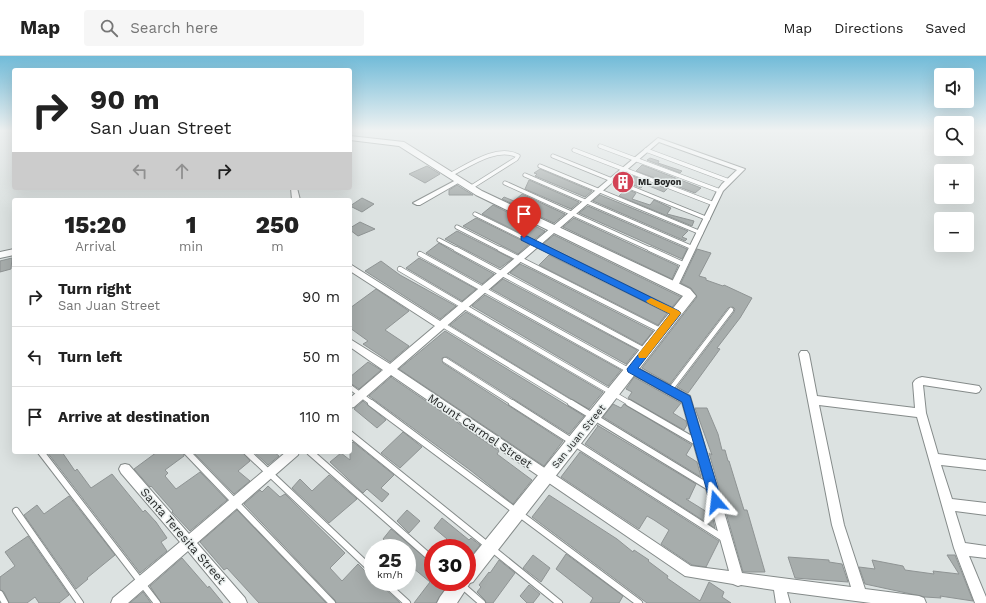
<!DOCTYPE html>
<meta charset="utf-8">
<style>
:root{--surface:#fff;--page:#f6f6f6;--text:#222;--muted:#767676;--line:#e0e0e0}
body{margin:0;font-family:"Work Sans",sans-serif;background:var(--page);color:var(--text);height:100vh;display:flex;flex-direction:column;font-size:15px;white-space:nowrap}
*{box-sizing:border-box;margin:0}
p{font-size:13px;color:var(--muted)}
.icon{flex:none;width:22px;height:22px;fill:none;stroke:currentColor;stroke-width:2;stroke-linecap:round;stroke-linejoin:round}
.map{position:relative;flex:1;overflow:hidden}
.sheet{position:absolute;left:12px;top:142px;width:340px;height:256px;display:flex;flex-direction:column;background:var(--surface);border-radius:4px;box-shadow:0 4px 16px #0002}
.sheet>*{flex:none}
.hud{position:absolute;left:12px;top:12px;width:340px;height:122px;border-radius:4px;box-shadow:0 4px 16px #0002;background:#fff;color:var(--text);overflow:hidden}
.controls{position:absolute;left:934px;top:12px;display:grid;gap:8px}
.controls a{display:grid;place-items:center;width:40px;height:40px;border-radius:4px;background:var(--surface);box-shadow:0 4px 16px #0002;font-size:20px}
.speed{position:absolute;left:364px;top:483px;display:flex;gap:8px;font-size:20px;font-weight:700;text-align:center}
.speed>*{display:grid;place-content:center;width:52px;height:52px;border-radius:50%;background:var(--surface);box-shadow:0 4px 16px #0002;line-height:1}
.speed small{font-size:10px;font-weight:400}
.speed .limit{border:6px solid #d22;background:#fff;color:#111}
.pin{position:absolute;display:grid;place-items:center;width:34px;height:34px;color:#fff;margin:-41px -17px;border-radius:50% 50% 50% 0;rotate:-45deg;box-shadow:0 0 4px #0007}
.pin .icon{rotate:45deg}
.me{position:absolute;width:44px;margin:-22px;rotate:343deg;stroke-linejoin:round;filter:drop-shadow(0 0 3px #0008)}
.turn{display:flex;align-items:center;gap:14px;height:84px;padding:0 12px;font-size:18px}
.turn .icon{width:52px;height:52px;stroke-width:2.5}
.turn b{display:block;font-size:28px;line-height:34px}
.lanes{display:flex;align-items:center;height:38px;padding:0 12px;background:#0003;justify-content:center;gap:20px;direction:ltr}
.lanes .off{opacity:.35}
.eta{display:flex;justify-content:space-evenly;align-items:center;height:68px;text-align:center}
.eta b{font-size:24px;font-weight:800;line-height:28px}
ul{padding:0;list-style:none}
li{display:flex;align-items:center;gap:12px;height:60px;padding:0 12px;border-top:1px solid var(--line)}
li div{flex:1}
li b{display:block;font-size:15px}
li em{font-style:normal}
header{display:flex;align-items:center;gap:24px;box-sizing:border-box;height:56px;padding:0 20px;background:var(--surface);border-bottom:1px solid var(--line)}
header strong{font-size:19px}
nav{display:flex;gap:22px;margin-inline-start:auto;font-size:14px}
.search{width:280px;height:36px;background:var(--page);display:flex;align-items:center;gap:10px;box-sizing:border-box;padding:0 14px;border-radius:4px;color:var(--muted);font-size:15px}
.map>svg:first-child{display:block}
.building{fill:#a7adac;stroke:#8f9494}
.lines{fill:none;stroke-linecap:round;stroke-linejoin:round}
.service-far2-casing{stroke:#858b8a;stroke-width:5}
.service-far1-casing{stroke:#858b8a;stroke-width:6}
.service-casing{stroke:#858b8a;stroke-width:8}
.minor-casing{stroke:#858b8a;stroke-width:2}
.tertiary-casing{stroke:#858b8a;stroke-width:2}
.service-far2{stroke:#fff;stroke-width:3.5}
.service-far1{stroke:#fff;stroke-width:4.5}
.service{stroke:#fff;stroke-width:6}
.minor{fill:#fff;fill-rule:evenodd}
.tertiary{fill:#fff;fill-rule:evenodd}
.route{fill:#1a73e8;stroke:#114b97}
.slow{fill:#f59e0b}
.labels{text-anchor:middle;stroke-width:3;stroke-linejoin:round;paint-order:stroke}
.far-poi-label{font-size:9px;font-weight:bold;fill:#252727;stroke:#e9efee;text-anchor:start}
.street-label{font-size:10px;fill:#252727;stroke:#e9efee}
.near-street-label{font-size:12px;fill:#252727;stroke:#e9efee}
</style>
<header>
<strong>Map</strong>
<div class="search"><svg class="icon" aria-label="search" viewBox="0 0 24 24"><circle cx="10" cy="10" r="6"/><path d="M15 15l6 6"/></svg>Search here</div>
<nav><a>Map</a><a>Directions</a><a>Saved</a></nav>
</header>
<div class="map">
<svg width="986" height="547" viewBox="0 0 986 547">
<rect width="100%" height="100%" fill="#dce2e1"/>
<g class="building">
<path d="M650,102l9,3 -1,2 24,8 -2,2 -33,-13z"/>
<path d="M642,109l59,23 -6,5 -59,-22z"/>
<path d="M427,110l13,8 -15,9 -16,-9z"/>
<path d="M540,113l52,22 -7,6 -50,-21 2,-2 -3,-1z"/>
<path d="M625,117l42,16 -3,3 -20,-8 -3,4 -23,-9z"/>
<path d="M529,124l50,22 -8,7 -46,-20z"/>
<path d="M457,129l16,10h-24v-5z"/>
<path d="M626,133l10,4 -4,6 18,6 4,-5 17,8 -4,6 27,7 -2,5 -73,-30z"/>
<path d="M522,138l43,20 -11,9 -52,-24 2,-2 10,4z"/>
<path d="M600,139l88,36 -6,6 5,2 -2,2 -92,-40z"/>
<path d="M362,142l12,6 -12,8 -12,-6z"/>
<path d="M493,149l52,26 -11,9 -52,-26z"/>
<path d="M588,150l99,43 -5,10 -103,-46z"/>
<path d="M476,162l53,26 -11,10 -55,-28z"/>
<path d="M574,162l104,48 -6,13 -109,-52z"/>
<path d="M360,166l15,7 -17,7 -8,-6v-2z"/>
<path d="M457,175l40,20 15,8 -12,9 -55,-29z"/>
<path d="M554,179l127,62 -9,10 -129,-63z"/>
<path d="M439,187l15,9 40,22 -12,10 -56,-31z"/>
<path d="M697,193l14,4 -12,23 7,2v2l17,6 1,-1 28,13 -12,20 -23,30 3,1 -32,44 -11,-6 57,-75 1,-3 -2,-2 -5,1 -58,76 -28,-16 55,-71 -6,-9 -10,-5z"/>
<path d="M549,199l118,58 -9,12 -119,-60z"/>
<path d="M12,202l-1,11 -11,3v-11z"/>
<path d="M419,202l57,31 -14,12 -56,-33z"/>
<path d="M381,205l19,14 56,31 -16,13 -75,-48z"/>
<path d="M520,208l13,6 120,61 -11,14 -132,-72z"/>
<path d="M503,223l134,71 -11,14 -135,-75z"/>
<path d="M376,233l33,22 -24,19 24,16 -19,16 -27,-18 5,-3 -18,-13v-20z"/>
<path d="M485,239l136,75 -13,16 -136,-80z"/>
<path d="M466,256l137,80 -14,17 -18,-10 -121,-74z"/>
<path d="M445,275l139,85 -15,18 -122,-77 -5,1 1,5 120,78 -19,25 -145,-97z"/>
<path d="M368,306l13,8 -22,19 -9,-6v-6z"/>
<path d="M391,321l108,74 -2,3 35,26 -19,24 -43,-34 -101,-74z"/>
<path d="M634,321l47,26 -8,10 13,8 1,4 -3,5 -56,-32 4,-6 -6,-3z"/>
<path d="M363,345l23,19 -9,8 -23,-19z"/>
<path d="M613,348l8,4 3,-4 68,41 -6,10 11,7 4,15 -98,-60z"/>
<path d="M695,352h12l11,26 4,16h3l3,11h1l15,49h3l18,62h-22l-34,-119 3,2z"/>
<path d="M597,369l99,59 -7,15h-3l26,16 3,13 -130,-84 13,-18z"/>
<path d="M403,376l19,15 -22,21 -19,-15z"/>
<path d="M353,386l41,33 -13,13 8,6 -7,8 -15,-13 -4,4 -33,-31 11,-9 9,7v-15z"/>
<path d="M47,396h15l13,19 2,-2 14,19 21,-14 31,38 2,-2 11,12 11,16 -6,4 6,9 -27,22z"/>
<path d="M157,396h26l1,4 -19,14 3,3 -3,3 11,13 24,-17 27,28 -37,31 -18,-19 1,-1 -22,-25 -1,1 -16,-18z"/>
<path d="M193,396h50l7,9 -12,10 12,10 -16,13z"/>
<path d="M254,396h20l5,4 -11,9z"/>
<path d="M580,396l139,89 -13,26 -14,-2 -31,-21 8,-14 -15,-10 -7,-4 -8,13 -78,-52z"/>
<path d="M329,419l28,24 -28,24 -37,-35 8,-9 12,12z"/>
<path d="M268,430l12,11 5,-3 60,59 -15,15 12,13 16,-17 15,15v3h7l1,3 19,18h-64l-1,-3 -91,-96 16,-14 2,2z"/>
<path d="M549,439l68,44 16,13 1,-2 15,10 -1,1 20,15 -1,2 33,23 9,-19 15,10 -2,5 9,6h-84l-115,-86z"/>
<path d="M69,440l46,59 -28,23 1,1 -12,10 -52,-74 13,-10 7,9z"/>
<path d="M237,454l89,93h-67l-32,-35 -3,2 -24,-28z"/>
<path d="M407,454l13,11 -11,12 -12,-12z"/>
<path d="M442,462l27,22 2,-2 9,7 -13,16v-13h-28l8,-9 -13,-11z"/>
<path d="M391,473l42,35v18h16l-13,21h-22l16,-21 -23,-19v-15h-13l-11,-9z"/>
<path d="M28,480l41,59 -10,8h-20l-4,-6 -8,6h-18l-5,-11 -4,-2v-13l15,-11 -10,-14z"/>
<path d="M566,498l57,42 -4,7h-29l3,-5 -37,-29z"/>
<path d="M533,499l17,13 -9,14 -18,-14z"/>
<path d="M947,499h8l18,46 -33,-5 1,2 -16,-1 -60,-13 -6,-17 16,2 -3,-9 31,6 2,4 29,4 -1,-3 26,3z"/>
<path d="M788,501l41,3v2l13,2 6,18 -53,-4z"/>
<path d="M182,502l26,30 1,-2 14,17h-62l-11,-17z"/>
<path d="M499,504l16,13 -22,30h-7l-1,-3 -8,-8 4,-5 -2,-2 10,-13 1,1z"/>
<path d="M529,529l11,9 -7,9h-6l-7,-7z"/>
<path d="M143,536l8,11h-21z"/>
</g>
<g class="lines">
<g class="service-far2-casing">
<g id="service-far2">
<path d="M600,90l120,45"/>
<path d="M574,94l140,54"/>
<path d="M646,94l83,31"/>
<path d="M553,100l155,63"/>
<path d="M540,110l161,67"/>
<path d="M450,119c19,-10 47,-30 68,-19l-2,3 -46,29"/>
<path d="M525,119l168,73"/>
<path d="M505,127l147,67"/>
<path d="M475,158l73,36"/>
<path d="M457,171l45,23"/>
<path d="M439,184l19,10"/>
</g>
</g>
<g class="service-far1-casing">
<g id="service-far1">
<path d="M456,193l190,102"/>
<path d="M500,193l162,82"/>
<path d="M546,193l130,64"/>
<path d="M650,193l35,16"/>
<path d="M420,198l210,117"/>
<path d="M400,213l231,135"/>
<path d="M443,269l130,79"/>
<path d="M445,304l69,44"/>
<path d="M350,331l23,17"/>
<path d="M670,334l61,-80"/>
</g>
</g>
<g class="service-casing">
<g id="service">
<path d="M371,347l268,200"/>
<path d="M512,347l211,135"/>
<path d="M571,347l138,84"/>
<path d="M629,347l69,40"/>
<path d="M350,378l209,169"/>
<path d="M41,396l116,151"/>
<path d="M187,396l145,151"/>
<path d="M247,396l126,119"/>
<path d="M310,396l123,108"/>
<path d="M16,455l64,92"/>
<path d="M384,526l23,21"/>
<path d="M458,526l24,21"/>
<path d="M0,538l5,9"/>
</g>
</g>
<g class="minor-casing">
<g id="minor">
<path d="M658,82l87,31 -22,22 -46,97 -3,1 -4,-3 47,-95 5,-7 15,-14 -78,-28 -262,227 294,197 38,5 -47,-169 -54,-30 -2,-3 2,-3h6l56,30 52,177 109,14 -19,-62 -33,-171 2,-3h6l2,3 8,42 98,12 -2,-25c2,-4 5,-5 9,-6l57,9 2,3 -2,3 -3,1 -53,-8 3,28 12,41 48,6v10l-45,-5 11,34 34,4v12l-31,-4 10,32 21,3v12l-17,-2 17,41v6h-11l-21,-55 -37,-131 -98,-12 25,120 21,64 54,7 5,2 2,5h-55l-84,-11 3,11h-14l-2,-13 -33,-5 -3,1 -5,-2 -48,-8 -294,-201 -37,32 -4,1v-10l33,-28 -33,-23v-8l40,25 45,-38 -85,-55v-7l90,57z"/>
<path d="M458,123l3,2 -1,1 -40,23h-3l-4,-2z"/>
<path d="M291,132h6l3,12h-8z"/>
<path d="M14,193v6l-14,3v-6z"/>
<path d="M286,396h13l-1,3 -101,88 48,55 2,5h-16l-43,-52 -60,52h-17l2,-5 67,-56 -59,-69 -2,-4 2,-4 4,-1 4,1 60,69z"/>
</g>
</g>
<g class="tertiary-casing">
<path id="tertiary" d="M350,80l54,6 78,49 196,92 12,6 6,7 -223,286 -3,1 -13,20h-20l3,-6 11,-15h16v-19l216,-267 -207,-101 -77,-49 -49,-6z"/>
</g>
<use href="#service-far2" class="service-far2"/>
<use href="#service-far1" class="service-far1"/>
<use href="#service" class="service"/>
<use href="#minor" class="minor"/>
<use href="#tertiary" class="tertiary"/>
</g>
<linearGradient id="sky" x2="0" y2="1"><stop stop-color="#71bbd8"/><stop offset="0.49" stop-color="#eff2f2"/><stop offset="1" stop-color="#eff2f2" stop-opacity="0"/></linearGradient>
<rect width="986" height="152" fill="url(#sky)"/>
<path class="route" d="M521,180h6l152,75 2,2 -2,3 -41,52 52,28 32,106 -2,4 -4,1 -4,-1 -2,-4 -28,-100 -54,-30 -1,-3 43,-55 -149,-74z"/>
<path class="slow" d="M651,242l28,13 2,2 -35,45h-7l-1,-3 1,-2 31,-39 -22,-11 -2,-2z"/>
<defs>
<g id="building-disc" transform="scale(1.15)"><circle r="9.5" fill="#d34255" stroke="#e9efee"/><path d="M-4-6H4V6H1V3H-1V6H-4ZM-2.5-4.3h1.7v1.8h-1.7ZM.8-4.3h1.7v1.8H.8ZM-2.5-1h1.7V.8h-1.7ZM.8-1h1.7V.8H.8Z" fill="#fff"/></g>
</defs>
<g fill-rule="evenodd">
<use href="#building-disc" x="623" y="126"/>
</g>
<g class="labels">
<g class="far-poi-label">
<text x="638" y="129">ML Boyon</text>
</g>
<g class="street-label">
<text transform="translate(578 380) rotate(-51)" y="4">San Juan Street</text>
</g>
<g class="near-street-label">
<text transform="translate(480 375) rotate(34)" y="4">Mount Carmel Street</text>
<text transform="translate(183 480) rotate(49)" y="4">Santa Teresita Street</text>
</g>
</g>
</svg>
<div class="controls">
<a><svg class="icon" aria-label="sound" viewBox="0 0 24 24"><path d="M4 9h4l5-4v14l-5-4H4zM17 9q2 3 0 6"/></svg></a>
<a><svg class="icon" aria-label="search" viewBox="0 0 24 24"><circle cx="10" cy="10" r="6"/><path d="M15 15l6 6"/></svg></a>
<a>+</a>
<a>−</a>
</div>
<div class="speed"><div>25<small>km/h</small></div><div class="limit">30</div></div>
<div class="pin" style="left:524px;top:182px;background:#d93025"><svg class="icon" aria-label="arrive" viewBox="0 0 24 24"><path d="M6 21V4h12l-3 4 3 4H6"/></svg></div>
<svg class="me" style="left:716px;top:446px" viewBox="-20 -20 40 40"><path d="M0-17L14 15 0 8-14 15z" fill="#1a73e8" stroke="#fff" stroke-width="4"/></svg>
<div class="hud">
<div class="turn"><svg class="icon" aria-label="right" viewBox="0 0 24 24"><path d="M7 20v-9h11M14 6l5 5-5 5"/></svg><div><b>90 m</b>San Juan Street</div></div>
<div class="lanes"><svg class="icon off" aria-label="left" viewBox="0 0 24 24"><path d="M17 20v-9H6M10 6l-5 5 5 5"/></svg><svg class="icon off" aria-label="ahead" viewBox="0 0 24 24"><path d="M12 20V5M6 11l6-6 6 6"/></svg><svg class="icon" aria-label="right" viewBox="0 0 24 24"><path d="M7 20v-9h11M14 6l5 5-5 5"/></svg></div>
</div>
<section class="sheet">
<div class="eta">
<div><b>15:20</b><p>Arrival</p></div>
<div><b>1</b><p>min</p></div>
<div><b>250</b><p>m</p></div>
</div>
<ul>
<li><svg class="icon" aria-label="right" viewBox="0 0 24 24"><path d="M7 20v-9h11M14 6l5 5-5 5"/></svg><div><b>Turn right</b><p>San Juan Street</p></div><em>90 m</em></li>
<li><svg class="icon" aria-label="left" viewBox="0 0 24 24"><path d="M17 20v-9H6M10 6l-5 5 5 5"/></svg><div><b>Turn left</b></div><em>50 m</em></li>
<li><svg class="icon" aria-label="arrive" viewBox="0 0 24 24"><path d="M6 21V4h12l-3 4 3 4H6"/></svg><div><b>Arrive at destination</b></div><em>110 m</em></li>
</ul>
</section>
</div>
